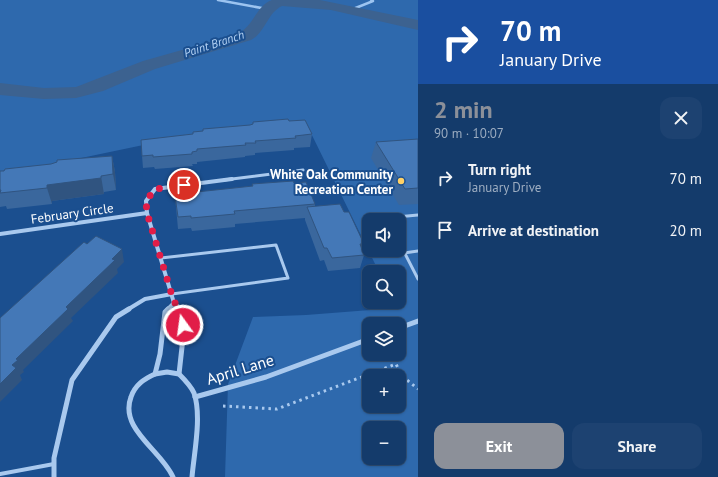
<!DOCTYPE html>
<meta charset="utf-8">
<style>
:root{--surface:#143b6b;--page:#1d4271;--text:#f1f3f6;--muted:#9dadc1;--line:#33557e;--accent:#8c9099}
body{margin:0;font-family:"PT Sans",sans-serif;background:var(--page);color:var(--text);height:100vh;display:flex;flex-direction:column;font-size:15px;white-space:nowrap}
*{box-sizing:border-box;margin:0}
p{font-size:13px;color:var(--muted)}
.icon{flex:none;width:22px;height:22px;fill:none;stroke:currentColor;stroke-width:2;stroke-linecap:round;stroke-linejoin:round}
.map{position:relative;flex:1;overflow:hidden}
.side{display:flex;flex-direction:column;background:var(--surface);width:300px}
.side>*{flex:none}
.banner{background:#1a4fa0;color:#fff;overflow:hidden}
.buttons{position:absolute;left:362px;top:213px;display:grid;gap:8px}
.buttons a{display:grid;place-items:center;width:44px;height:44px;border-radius:8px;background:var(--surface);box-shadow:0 1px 3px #0004,0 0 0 1px var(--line);font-size:20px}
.pin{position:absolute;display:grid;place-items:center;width:34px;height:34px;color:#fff;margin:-17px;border:2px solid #fff;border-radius:50%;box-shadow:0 1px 4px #0007}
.me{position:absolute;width:44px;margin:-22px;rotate:346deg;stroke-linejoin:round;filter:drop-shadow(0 0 3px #0008)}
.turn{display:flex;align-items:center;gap:14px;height:84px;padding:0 16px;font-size:18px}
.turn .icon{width:52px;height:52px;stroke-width:2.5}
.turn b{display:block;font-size:28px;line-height:34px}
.round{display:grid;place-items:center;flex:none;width:42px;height:42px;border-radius:12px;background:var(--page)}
.head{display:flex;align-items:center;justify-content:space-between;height:68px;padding:0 16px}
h1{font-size:24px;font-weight:600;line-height:30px;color:var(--accent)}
.cta{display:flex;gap:8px;margin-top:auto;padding:8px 16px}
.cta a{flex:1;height:46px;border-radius:12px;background:var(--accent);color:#fff;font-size:16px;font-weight:600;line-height:46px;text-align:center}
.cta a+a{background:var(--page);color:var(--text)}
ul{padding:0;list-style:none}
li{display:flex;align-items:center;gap:12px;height:52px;padding:0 16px}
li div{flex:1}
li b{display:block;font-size:15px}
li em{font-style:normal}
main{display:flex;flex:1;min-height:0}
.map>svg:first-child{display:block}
.green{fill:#2e69ad;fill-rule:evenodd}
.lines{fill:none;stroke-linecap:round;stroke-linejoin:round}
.stream{stroke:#9cc4f0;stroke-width:2.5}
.river{fill:#3c6290;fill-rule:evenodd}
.path{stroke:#a9c9ee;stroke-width:3;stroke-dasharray:2.5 4;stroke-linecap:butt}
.service-far1{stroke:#a9c9ee;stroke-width:3}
.service{stroke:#a9c9ee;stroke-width:4}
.minor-far2{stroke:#a9c9ee;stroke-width:3}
.minor-far1{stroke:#a9c9ee;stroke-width:4}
.minor{stroke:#a9c9ee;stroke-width:5}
.wall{fill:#3a679d}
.shaded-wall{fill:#305480}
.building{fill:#4478b7;stroke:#305480}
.route{stroke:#e11d48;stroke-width:7;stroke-dasharray:0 12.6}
.poi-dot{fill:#ffd166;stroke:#1b4f8f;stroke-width:1.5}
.labels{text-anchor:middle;stroke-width:4;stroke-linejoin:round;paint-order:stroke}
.far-water-label{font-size:12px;font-style:italic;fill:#b5d3f5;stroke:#1b4f8f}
.poi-label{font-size:13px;font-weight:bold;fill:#fff;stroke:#1b4f8f;text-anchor:end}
.street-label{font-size:13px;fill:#fff;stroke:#1b4f8f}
.near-street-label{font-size:16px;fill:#fff;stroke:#1b4f8f}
</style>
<main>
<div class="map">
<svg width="418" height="477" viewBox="0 0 418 477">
<rect width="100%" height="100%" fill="#1b4f8f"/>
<path class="green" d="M0,0h418v477h-193l3,-93 25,-67 53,-2 90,-7 -3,-6h6v-30h-20l-72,-147 -92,5 -215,45zM369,220h30v30h-30zM369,324h30v30h-30zM369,376h30v30h-30zM369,428h30v30h-30z"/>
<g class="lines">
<g class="stream">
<path d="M218,0l49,9"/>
<path d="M353,9l20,-8 -2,-1"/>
</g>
<path class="river" d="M272,0h48l98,20v10l-87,-20 -49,-4c-15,7 -16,26 -31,34l-96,29 -52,22 -27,7 -32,1 -44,-4v-12l44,5 32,-1 67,-26 92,-26c19,-7 20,-29 37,-35z"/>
<path class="path" d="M223,406l54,3 119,-45 6,12 16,13"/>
<g class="service-far1">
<path d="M387,220l-1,-2 32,-3"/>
<path d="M399,242l19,37"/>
<path d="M404,253l14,-2"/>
<path d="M161,258l115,-13 12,33 -116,16"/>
</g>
<path class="service" d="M0,474l54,-10"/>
<path class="minor-far2" d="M224,180l79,-10"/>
<g class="minor-far1">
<path d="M0,234l147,-21"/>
<path d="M127,310l18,-11 27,-5"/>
<path d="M167,310l7,-7"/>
<path d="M182,310l-8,-7 -27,-90 -1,-12 9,-12 77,-10"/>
</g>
<g class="minor">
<path d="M168,309l-3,3 -5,42 -5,20c-11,5 -20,11 -24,23 -12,32 30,53 42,80"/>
<path d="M181,309l2,2v27l-4,36c6,6 12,12 15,19 8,23 0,60 -2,84"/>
<path d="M399,328l19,-7"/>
<path d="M155,374l12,-2 12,2"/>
<path d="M195,397l71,-20 103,-38"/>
<path d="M54,477v-19l18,-78 44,-63 13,-8"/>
</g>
</g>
<g class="wall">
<path d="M289,121l23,13 -2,13 -16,1v2l-39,3v2l-10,1v1l-48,5v2h-5l1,2 -38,3 -1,-2 -11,1 -1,-12 51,-22v-2l57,-7 3,-1v-2z"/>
<path d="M418,139v65l-19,1 -28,-47 5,-16z"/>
<path d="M112,156l3,16 1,18 -12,2v2l-52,7v3l-45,5 -1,-3 -6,1v-36l51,-7z"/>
<path d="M294,183l21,21v2l29,6 20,32 -2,6 2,5 -4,13 -32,3 -4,-11 -4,1 -15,-41v-2l-70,6v3l-43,4 -1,-3 -13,1 -3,-33 77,-9v-3z"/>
</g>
<g class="shaded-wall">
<path d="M112,156l3,16 1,18 -3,-16z"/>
<path d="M101,176l3,18 -52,7v3l-5,-16v-3z"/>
<path d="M122,249l2,13 -7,7 1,4 -47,45 2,3 -50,49 1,2 -4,3 2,5 -22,22v-18l12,-19 4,-6 96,-100z"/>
</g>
<g class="building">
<path d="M288,119l1,2 16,-1 7,14 -17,2 1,2 -41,3 1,2h-11l1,2 -49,4v2l-5,1v2l-39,3v-2l-11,1 -1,-16 52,-6v-2l10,-1v-2l47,-4 3,-1v-2z"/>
<path d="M418,139v49l-13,1 -29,-47z"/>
<path d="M112,156l1,18 -12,2v2l-54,7v3l-47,5 1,-3h-1v-19h4l1,-2 46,-5 6,-2v-2z"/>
<path d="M293,181l1,2 12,-1 9,22 -81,7 1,3 -44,4v-2l-13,1 -3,-21 12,-1v-2l66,-7 -1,-2z"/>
<path d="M340,204l4,8h5l15,32h-4l4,11 -32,3 -5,-10h-3l-17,-41z"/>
<path d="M96,236l26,13 -10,10 3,1 -49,47 2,2 -52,50 2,1 -6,5 4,3 -16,16v-66l84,-76 3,2z"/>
</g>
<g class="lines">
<path class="route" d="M183,325v-14l-9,-9 -27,-89 -1,-12 9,-12 29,-4"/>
</g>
<circle class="poi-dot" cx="401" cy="181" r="4"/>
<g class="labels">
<g class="far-water-label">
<text transform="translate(214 44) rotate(-18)" y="4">Paint Branch</text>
</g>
<g class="poi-label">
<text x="393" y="179">White Oak Community<tspan x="393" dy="15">Recreation Center</tspan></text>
</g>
<g class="street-label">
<text transform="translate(72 213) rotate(-8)" y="5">February Circle</text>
</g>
<g class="near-street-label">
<text transform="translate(240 369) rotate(-17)" y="6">April Lane</text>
</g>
</g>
</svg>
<div class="buttons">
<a><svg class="icon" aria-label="sound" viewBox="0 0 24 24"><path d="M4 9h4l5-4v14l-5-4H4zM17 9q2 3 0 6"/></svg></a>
<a><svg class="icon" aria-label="search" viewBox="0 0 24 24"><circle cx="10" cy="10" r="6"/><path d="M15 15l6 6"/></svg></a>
<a><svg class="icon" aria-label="layers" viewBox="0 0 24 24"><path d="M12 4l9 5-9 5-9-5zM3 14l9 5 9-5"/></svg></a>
<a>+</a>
<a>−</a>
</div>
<div class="pin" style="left:184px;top:185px;background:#d93025"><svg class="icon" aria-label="arrive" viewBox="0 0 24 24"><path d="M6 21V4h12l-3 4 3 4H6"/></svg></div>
<svg class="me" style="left:183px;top:325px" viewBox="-20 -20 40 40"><circle r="17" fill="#e11d48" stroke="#fff" stroke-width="3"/><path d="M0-11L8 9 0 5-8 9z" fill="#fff"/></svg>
</div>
<section class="side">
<div class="banner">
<div class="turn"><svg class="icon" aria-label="right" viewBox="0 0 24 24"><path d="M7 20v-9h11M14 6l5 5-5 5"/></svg><div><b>70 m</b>January Drive</div></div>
</div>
<div class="head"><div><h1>2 min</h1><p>90 m · 10:07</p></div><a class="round"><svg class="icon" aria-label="close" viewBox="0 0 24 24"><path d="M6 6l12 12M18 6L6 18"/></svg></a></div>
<ul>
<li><svg class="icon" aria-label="right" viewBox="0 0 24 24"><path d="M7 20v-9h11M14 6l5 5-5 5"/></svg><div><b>Turn right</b><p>January Drive</p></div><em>70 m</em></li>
<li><svg class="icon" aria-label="arrive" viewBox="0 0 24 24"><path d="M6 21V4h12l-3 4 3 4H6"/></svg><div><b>Arrive at destination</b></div><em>20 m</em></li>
</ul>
<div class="cta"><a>Exit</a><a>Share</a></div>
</section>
</main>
